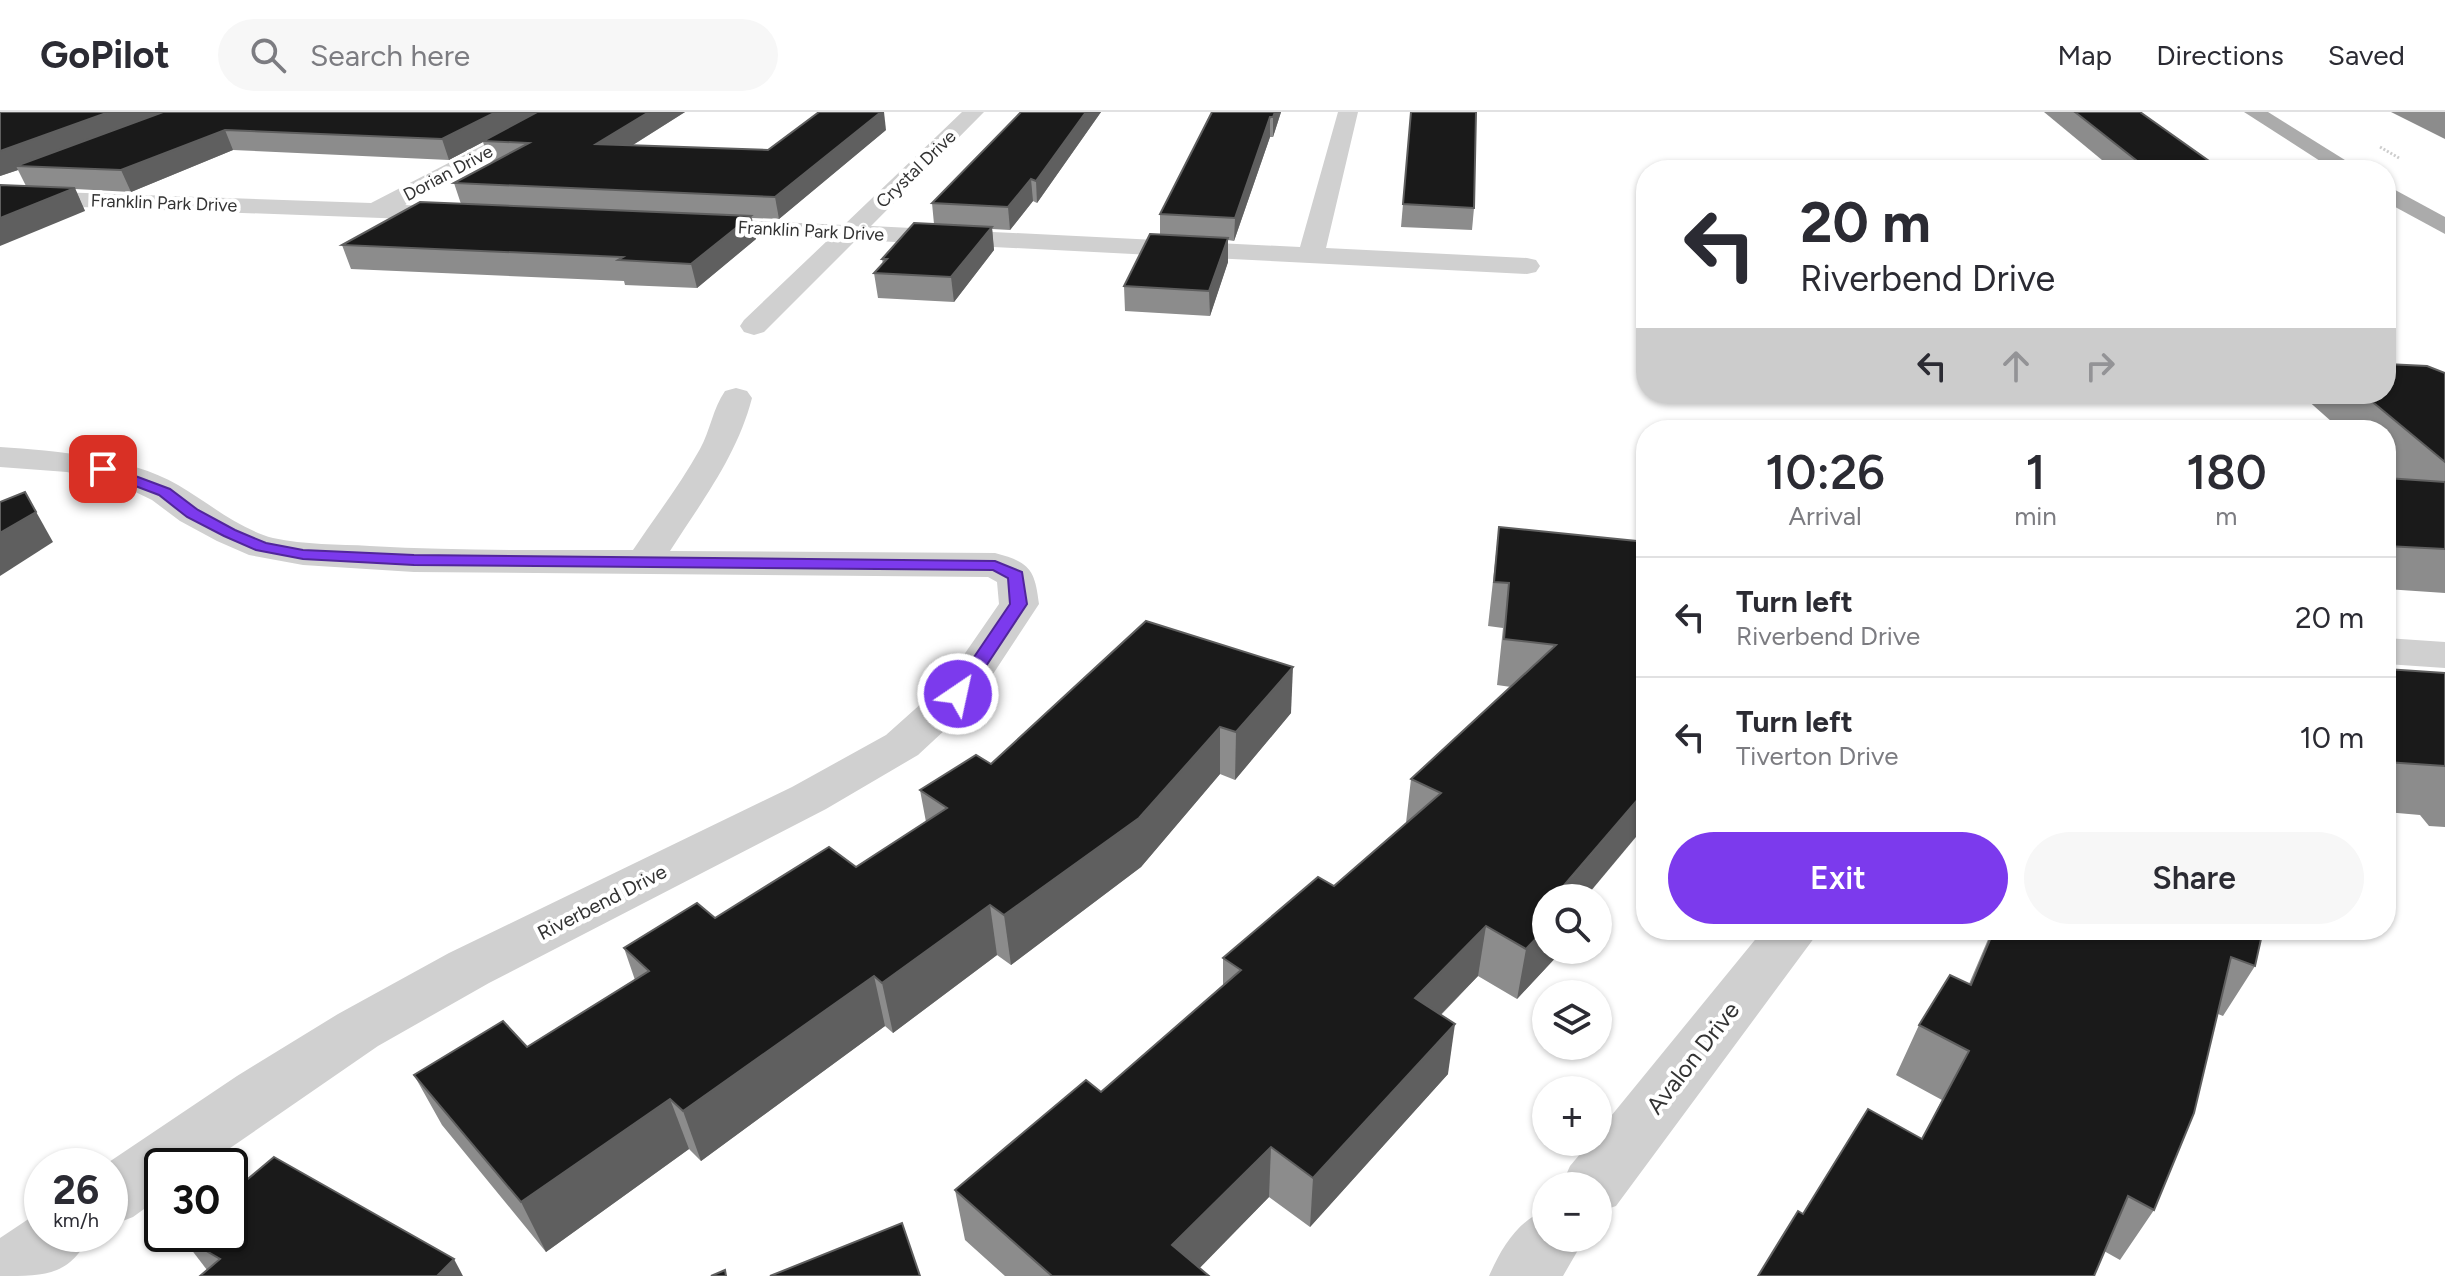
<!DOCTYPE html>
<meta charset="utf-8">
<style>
:root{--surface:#fff;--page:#f7f7f7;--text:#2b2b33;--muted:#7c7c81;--line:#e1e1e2;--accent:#7c3aed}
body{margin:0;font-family:Figtree,sans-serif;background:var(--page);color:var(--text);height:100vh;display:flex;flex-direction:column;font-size:30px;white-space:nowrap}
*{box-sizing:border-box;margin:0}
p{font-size:26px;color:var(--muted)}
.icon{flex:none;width:44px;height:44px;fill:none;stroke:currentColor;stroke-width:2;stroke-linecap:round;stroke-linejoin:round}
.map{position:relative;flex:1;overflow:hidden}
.side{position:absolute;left:1636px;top:308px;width:760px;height:520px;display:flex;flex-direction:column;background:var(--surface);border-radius:32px;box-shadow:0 2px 6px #0004}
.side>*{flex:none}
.guide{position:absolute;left:1636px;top:48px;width:760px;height:244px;border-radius:32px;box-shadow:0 2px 6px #0004;background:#fff;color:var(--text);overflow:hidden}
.tools{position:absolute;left:1532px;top:772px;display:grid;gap:16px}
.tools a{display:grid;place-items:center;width:80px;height:80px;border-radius:50%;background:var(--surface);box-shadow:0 2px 6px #0004;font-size:40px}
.speed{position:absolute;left:24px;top:1036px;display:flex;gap:16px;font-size:40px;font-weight:700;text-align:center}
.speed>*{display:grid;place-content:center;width:104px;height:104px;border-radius:50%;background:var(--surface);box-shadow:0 2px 6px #0004;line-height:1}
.speed small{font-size:20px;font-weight:400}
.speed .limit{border:4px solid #111;border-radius:12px;background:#fff;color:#111}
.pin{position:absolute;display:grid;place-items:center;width:68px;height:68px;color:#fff;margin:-34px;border-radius:16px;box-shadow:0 4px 12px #0006}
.me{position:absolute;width:88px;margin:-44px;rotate:34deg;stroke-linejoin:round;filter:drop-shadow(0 0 6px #0008)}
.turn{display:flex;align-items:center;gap:28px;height:168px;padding:0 32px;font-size:36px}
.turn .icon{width:104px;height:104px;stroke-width:2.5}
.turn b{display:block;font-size:56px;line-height:68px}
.lanes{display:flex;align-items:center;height:76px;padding:0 32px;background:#0003;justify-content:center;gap:40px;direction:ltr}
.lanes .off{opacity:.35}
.eta{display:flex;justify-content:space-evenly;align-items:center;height:136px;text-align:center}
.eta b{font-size:48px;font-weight:600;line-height:56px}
.button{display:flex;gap:16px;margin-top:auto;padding:16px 32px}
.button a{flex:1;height:92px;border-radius:48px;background:var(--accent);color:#fff;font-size:32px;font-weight:600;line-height:92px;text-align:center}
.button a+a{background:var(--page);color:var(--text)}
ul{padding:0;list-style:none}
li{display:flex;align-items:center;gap:24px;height:120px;padding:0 32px;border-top:2px solid var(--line)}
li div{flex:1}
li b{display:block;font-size:30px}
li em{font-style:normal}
header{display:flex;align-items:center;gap:48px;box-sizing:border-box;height:112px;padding:0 40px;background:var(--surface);border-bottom:2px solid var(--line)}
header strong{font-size:38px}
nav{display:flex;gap:44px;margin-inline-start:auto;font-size:28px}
.search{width:560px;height:72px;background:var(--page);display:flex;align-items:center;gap:20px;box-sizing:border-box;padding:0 28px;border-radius:44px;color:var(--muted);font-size:30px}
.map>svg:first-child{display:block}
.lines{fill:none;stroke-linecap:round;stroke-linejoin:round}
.path{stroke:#cdcdcd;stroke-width:3;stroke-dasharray:2 2;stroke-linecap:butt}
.minor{fill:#d0d0d0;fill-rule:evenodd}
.major{fill:#ababab;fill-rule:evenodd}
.wall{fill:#8c8c8c}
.shaded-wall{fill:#5f5f5f}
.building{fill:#1a1a1a;stroke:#5f5f5f;stroke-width:2}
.route{fill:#7c3aed;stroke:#51269a;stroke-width:2}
.labels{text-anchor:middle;stroke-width:8;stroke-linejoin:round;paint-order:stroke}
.far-street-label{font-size:18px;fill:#333;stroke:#fff}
.street-label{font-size:20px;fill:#333;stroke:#fff}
.near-street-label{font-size:24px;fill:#333;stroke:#fff}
</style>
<header>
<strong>GoPilot</strong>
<div class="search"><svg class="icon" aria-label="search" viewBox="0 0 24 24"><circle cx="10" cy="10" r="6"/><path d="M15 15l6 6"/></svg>Search here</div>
<nav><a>Map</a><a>Directions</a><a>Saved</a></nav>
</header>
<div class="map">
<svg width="2445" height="1164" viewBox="0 0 2445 1164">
<rect width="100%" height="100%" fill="#fff"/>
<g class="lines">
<path class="path" d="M2380,35l19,11"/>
<g class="minor">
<path d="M547,0h25l-167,93 66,4 3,5 -3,5 -9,2 -462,-17v-14l371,13z"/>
<path d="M962,0h22l-113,114 429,21 38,-135h20l-32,136 201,10 9,2 4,6 -4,6 -9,2 -671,-34 -92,92 -10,3 -10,-3 -4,-6 4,-6 85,-81 -135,-7 -9,-2 -3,-5 3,-5 9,-2 150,7z"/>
<path d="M736,276l11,3 5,7c-15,58 -50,103 -82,153l325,2c35,9 40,17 44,51l-65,99 -56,52 -92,54 -337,174 -111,63 -174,120h-42v30l-29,21 -23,9v-60h-7l134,-90 101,-62 111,-61 343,-166 94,-52 56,-50 17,-23 40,-58 -2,-22 -9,-5 -574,-5 -111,-7 -54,-10 -32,-14 -37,-20 -28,-21 -29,-14 -56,-14 -67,-5v-20c56,4 128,9 178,38 31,18 59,43 95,53 32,7 65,6 97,8 88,5 175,4 263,4 22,-33 47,-65 67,-101 10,-18 13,-41 25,-58z"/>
<path d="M2386,526l59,4v26l-59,-4z"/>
<path d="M1763,818h57l-204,276 -18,6v-26h-37l9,-20 20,-24h8v-10z"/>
<path d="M42,1098v24h49c-22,42 -44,42 -91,42v-38z"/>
<path d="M1546,1098v28h39l-22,38h-74c12,-27 28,-55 57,-66z"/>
</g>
<g class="major">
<path d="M2244,0h24l93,58h-27z"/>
<path d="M2386,73l59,32v17l-59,-32z"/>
</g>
</g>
<g class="wall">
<path d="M0,0h685l-52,33 135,5 118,-20 -107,89 -27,-1 4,21 -59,49 -72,-3 -1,-4 -273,-12 -9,-24 119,-41 -7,-21 40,-21 -5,-1 -6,-19 -34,18 -216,-10 -102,42 -56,-3 10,22 -59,-25 -8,-16 -18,6z"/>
<path d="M1021,0h80l-64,91 -4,-2 -23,29 -18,-1 2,21 -40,52 -76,-4 -4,-25 9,-9 -1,-5 52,-35 -2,-21z"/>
<path d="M1212,0h69l-8,25h-3l-36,104 -6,-1v22l-18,54 -85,-5 -1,-25 36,-51v-21z"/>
<path d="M1411,0l63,96 -2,22 -71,-3z"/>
<path d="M2044,0h96l76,54 -1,4h-101z"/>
<path d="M2391,0h54v27z"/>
<path d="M2445,261v220l-59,-4v-111l10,1 -10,-9v-40h-45l-36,-32 3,-4h78z"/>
<path d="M1499,415l147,15 -100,356v52h14l-1,4 -42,45 -39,-23 -37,39 7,59 -138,153 -41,-30 -70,71 10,8h-204l-40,-36 -10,-50 146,-98 122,-106v-28l111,-72 72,-63 5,-44 100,-92 -14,-2 6,-57 -15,-2z"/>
<path d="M2386,557l59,4v154l-16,-1 -9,-11 -34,-3z"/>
<path d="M1291,601l-56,67 -15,-6 -79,93 -130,98 -14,-10 -104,78 -8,-7 -184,135 -12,-12 -143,103 -104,-127 -28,-50 113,-28 108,-67 -11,-32 91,-30 141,-51 70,-45 -6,-32 71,-26z"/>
<path d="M1992,818h271l-8,36 -32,50 -5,-2 -64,196 -34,50 -16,-9 -301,-37 119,-75 20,-39 -46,-25 23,-50 50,-41z"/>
<path d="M181,1124l282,40 -256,-6z"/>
</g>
<g class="shaded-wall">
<path d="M109,0h62l-155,54 2,4 -18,6v-25z"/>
<path d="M496,0h44l-57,29v1l-34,18 -7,-21z"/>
<path d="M649,0h36l-84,53 -5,-21z"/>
<path d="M881,0h3l2,18 -107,89 -4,-22z"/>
<path d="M1086,0h15l-64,91 -1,-22z"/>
<path d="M1275,0h6l-8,25v-20z"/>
<path d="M1270,5v20l-36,104 1,-23z"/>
<path d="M225,18l8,20 -102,42 -10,-22z"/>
<path d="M1031,67l2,22 -23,29 -2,-23z"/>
<path d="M75,76l10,23 -85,35v-28z"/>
<path d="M751,104l5,23 -59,49 -6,-24z"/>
<path d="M992,115l2,23 -40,52 -3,-25z"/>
<path d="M1228,126v24l-18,54 -1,-25z"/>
<path d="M25,380l28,50 -53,34v-43z"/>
<path d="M1293,555l-2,46 -56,67 1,-48z"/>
<path d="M1220,615v47l-79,93 -130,98 -7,-50z"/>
<path d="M1646,678v35l-61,73h-31z"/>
<path d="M990,793l7,50 -104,78 -11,-50z"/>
<path d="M1486,814l-8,50 -70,72 7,-50z"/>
<path d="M1546,816v22h14l-1,4 -42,45 9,-50z"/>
<path d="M874,864l11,50 -184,135 -18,-50z"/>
<path d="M1455,912l-7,50 -138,153 3,-49z"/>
<path d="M670,987l19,50 -143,103 -25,-50z"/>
<path d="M1271,1035l-2,50 -77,79 -20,-31z"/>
<path d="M454,1147l9,17h-26z"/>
</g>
<g class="building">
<path d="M0,0h109l-109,39z"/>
<path d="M163,0h333l-54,27 -217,-9 -104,40 -105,-4z"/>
<path d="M537,0h112l-53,32 172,6 51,-38h62l-106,85 -321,-14 75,-40 -46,-2z"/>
<path d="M1021,0h65l-50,69 -5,-2 -23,28 -76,-4z"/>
<path d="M1212,0h63l-2,5h-3l-35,101 -75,-4z"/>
<path d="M1411,0h65l-2,96 -71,-4z"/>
<path d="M2075,0h65l76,54 -75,-2z"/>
<path d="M0,73l75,3 -75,30z"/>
<path d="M420,90l331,14 -60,48 -73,-4 5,-3 -281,-12z"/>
<path d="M914,111l78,4 -41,50 -77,-4 13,-14h-5z"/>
<path d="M1150,122l78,4 -19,53 -85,-5z"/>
<path d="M2386,252l41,2 18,7v89l-82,-68h23z"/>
<path d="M2386,366l59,4v67l-59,-3z"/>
<path d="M25,380l11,20 -36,21v-31z"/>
<path d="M1499,415l147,15v248l-92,107 2,1h-10v30l-20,21 -40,-23 -71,72 40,26 -142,154 -42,-31 -99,98 37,31h-157l-97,-86 131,-110 15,12 140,-122 -18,-12 95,-81 16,9 107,-93 -30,-14 145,-134 -52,-6 5,-56 -15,-1z"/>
<path d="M1146,509l147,46 -57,65 -16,-5 -81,91 -135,97 -14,-10 -108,78 -8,-7 -191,135 -13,-12 -149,103 -107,-127 89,-54 24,26 122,-76 -25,-23 73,-45 18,15 114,-71 27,20 91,-59 -27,-18 56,-35 15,9z"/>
<path d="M2386,557l59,4v93l-59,-4z"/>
<path d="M1994,818h269l-8,36 -24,-9 -37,156 -40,97 -26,-14 -34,80h-336l40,-65 5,3 65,-105 54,30 47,-88 -50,-26 31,-50 21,10z"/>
<path d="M274,1045l180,102 -17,17h-237l20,-17 -39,-23 2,-2h47v-40z"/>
<path d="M902,1111l18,53h-150z"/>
<path d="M725,1158l1,6h-15z"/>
</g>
<path class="route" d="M103,352l67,25 28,21 37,20 31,13 37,7 111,5 581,6 27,11 5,32 -62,94 -7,2 -9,-6 61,-90 -2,-26 -15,-8 -579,-5 -111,-6 -47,-9 -32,-14 -37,-19 -28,-22 -61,-23 -2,-3z"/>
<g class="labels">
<g class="far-street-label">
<text transform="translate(916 57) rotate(-44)" y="6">Crystal Drive</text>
<text transform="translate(448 61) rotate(-28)" y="6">Dorian Drive</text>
<text transform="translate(164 91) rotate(2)" y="6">Franklin Park Drive</text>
<text transform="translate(811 119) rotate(3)" y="6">Franklin Park Drive</text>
</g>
<g class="street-label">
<text transform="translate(602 790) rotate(-27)" y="7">Riverbend Drive</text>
</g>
<g class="near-street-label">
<text transform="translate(1693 946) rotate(-52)" y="8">Avalon Drive</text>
</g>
</g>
</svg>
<div class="tools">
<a><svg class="icon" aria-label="search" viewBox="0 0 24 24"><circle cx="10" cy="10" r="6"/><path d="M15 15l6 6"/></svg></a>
<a><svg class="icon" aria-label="layers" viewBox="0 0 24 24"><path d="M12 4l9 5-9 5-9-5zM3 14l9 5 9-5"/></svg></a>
<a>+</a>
<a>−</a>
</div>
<div class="speed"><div>26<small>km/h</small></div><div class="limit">30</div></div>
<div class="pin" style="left:103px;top:357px;background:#d93025"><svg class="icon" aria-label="arrive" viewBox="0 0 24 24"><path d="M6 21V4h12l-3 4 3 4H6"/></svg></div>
<svg class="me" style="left:958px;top:582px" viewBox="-20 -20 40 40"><circle r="17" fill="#7c3aed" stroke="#fff" stroke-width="3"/><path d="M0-11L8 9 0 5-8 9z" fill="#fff"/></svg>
<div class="guide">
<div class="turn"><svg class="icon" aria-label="left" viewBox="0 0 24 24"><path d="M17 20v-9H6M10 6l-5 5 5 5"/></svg><div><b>20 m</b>Riverbend Drive</div></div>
<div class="lanes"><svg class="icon" aria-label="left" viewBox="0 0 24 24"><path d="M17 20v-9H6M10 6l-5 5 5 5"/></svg><svg class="icon off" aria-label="ahead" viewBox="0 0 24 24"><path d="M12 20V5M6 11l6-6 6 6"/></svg><svg class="icon off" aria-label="right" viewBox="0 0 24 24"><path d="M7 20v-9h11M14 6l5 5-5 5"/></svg></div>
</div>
<section class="side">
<div class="eta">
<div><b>10:26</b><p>Arrival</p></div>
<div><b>1</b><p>min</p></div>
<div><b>180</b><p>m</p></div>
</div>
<ul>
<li><svg class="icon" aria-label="left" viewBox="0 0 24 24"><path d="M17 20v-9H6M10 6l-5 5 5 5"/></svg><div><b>Turn left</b><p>Riverbend Drive</p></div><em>20 m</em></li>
<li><svg class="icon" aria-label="left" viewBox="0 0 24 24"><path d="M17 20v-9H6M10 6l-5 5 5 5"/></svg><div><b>Turn left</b><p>Tiverton Drive</p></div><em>10 m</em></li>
</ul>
<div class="button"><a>Exit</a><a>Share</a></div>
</section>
</div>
